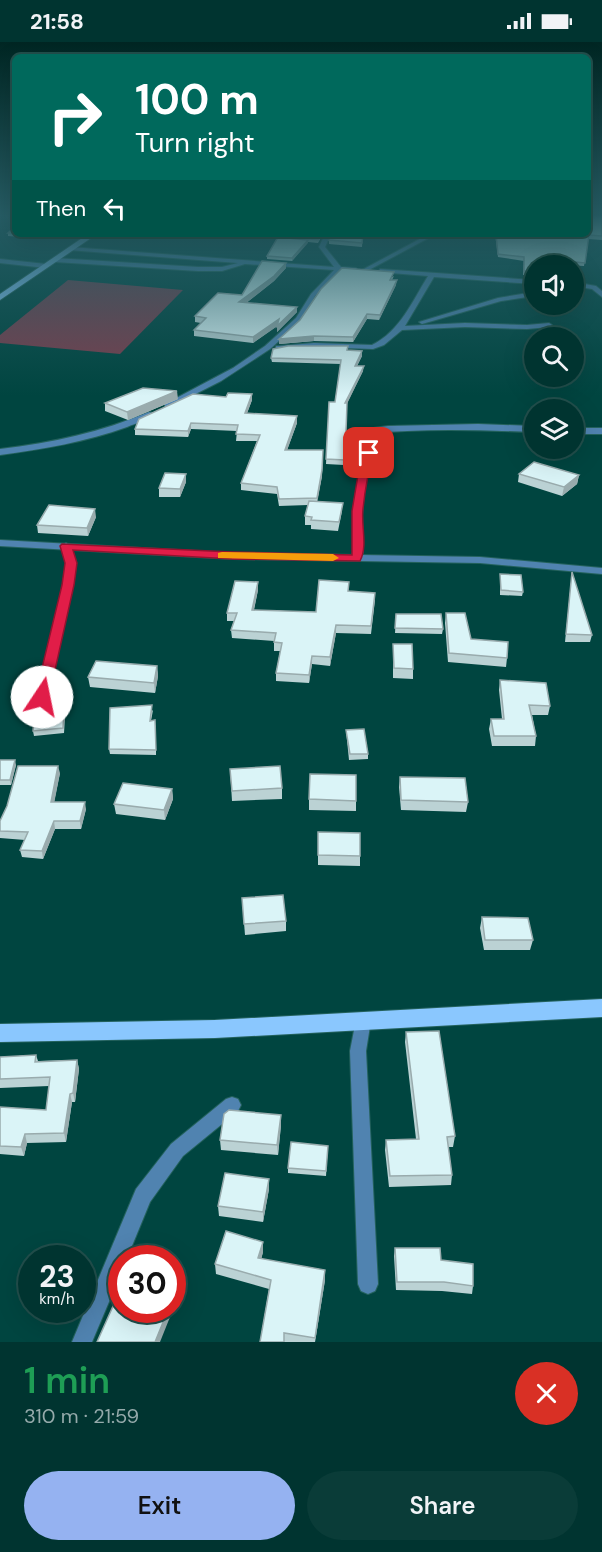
<!DOCTYPE html>
<meta charset="utf-8">
<style>
:root{--surface:#003430;--page:#0a3c38;--text:#f1f3f6;--muted:#95aaab;--line:#224f4c;--accent:#95b2f1}
body{margin:0;font-family:"DM Sans",sans-serif;background:var(--page);color:var(--text);height:100vh;display:flex;flex-direction:column;font-size:22px;white-space:nowrap}
*{box-sizing:border-box;margin:0}
p{font-size:20px;color:var(--muted)}
.icon{flex:none;width:33px;height:33px;fill:none;stroke:currentColor;stroke-width:2;stroke-linecap:round;stroke-linejoin:round}
.map{position:relative;height:1300px;overflow:hidden}
.side{display:flex;flex-direction:column;background:var(--surface);flex:1}
.side>*{flex:none}
.hud{position:absolute;left:12px;top:12px;width:579px;height:183px;border-radius:9px;box-shadow:0 6px 24px #0002,0 0 0 2px var(--line);background:#00695c;color:#fff;overflow:hidden}
.controls{position:absolute;left:524px;top:213px;display:grid;gap:12px}
.controls a{display:grid;place-items:center;width:60px;height:60px;border-radius:50%;background:var(--surface);box-shadow:0 6px 24px #0002,0 0 0 2px var(--line);font-size:30px}
.speed{position:absolute;left:18px;top:1203px;display:flex;gap:12px;font-size:30px;font-weight:700;text-align:center}
.speed>*{display:grid;place-content:center;width:78px;height:78px;border-radius:50%;background:var(--surface);box-shadow:0 6px 24px #0002,0 0 0 2px var(--line);line-height:1}
.speed small{font-size:15px;font-weight:400}
.speed .limit{border:9px solid #d22;background:#fff;color:#111}
.pin{position:absolute;display:grid;place-items:center;width:51px;height:51px;color:#fff;margin:-26px;border-radius:12px;box-shadow:0 3px 9px #0006}
.me{position:absolute;width:66px;margin:-33px;rotate:11deg;stroke-linejoin:round;filter:drop-shadow(0 0 4px #0008)}
.turn{display:flex;align-items:center;gap:21px;height:126px;padding:0 24px;font-size:27px}
.turn .icon{width:78px;height:78px;stroke-width:2.5}
.turn b{display:block;font-size:42px;line-height:51px}
.then{display:flex;align-items:center;height:57px;padding:0 24px;background:#0003;gap:12px;font-size:22px}
.round{display:grid;place-items:center;flex:none;width:63px;height:63px;border-radius:32px;background:var(--page)}
.headline{display:flex;align-items:center;justify-content:space-between;height:102px;padding:0 24px}
h1{font-size:36px;font-weight:600;line-height:45px;color:#1e9e55}
.primary-button{display:flex;gap:12px;margin-top:auto;padding:12px 24px}
.primary-button a{flex:1;height:69px;border-radius:36px;background:var(--accent);color:#111;font-size:24px;font-weight:600;line-height:69px;text-align:center}
.primary-button a+a{background:var(--page);color:var(--text)}
.status{display:flex;justify-content:space-between;align-items:center;height:42px;padding:0 30px;background:var(--surface);direction:ltr}
.status svg{height:16px;fill:currentColor}
.map>svg:first-child{display:block}
.green{fill:#7b3e4d}
.lines{fill:none;stroke-linecap:round;stroke-linejoin:round}
.minor-casing{stroke:#24625d;stroke-width:2}
.tertiary-casing{stroke:#24625d;stroke-width:2}
.primary-casing{stroke:#24625d;stroke-width:2}
.minor{fill:#5083b0;fill-rule:evenodd}
.tertiary{fill:#5083b0;fill-rule:evenodd}
.primary{fill:#8ac7fe;fill-rule:evenodd}
.wall{fill:#bbd2d4}
.shaded-wall{fill:#99abad}
.building{fill:#daf4f7;stroke:#99abad;stroke-width:1.5}
.route{fill:#e11d48;stroke:#92132f;stroke-width:1.5}
.slow{fill:#f59e0b}
</style>
<div class="status"><b>21:58</b><svg viewBox="0 0 49 12"><path d="M0 12V9h3v3zM5 12V6h3v6zM10 12V3h3v9zM15 12V0h3v12zM26 1h20v11H26zM47 4h2v5h-2z"/></svg></div>
<div class="map">
<svg width="602" height="1300" viewBox="0 0 602 1300">
<rect width="100%" height="100%" fill="#004540"/>
<path class="green" d="M68,238l115,10 -63,64 -120,-11v-8z"/>
<g class="lines">
<g class="minor-casing">
<g id="minor">
<path d="M325,192h6l-6,13 16,20 15,1 2,3h-17l-26,25 -14,25 -31,28 -49,32 -53,27h-3v-4l68,-36 32,-22 31,-28 15,-24 23,-24 -89,-6 -23,7h-24l-143,-9 -3,-2 3,-2 143,9h24l16,-4 -170,-13 2,-3 264,20 -15,-20z"/>
<path d="M429,192h7l-69,37 -5,-1z"/>
<path d="M0,217l46,5 3,2 -3,2 -46,-5z"/>
<path d="M380,227l154,11v4l-100,-7 -29,49 60,-3 62,2 22,-2 3,2 -3,2 -22,2 -62,-2 -63,3 -18,15 -11,4 -59,-2 -38,3v-4h3l35,-3 58,2c28,-14 40,-43 56,-69l-50,-4z"/>
<path d="M573,240l23,4 6,5v6l-10,-8 -19,-3z"/>
<path d="M534,250v4l-33,5 -79,23 -3,-2 79,-24z"/>
<path d="M149,370l7,2c-8,6 -20,9 -29,13 -41,15 -84,22 -127,28v-6c52,-6 101,-17 149,-37z"/>
<path d="M478,382l56,2v6c-56,-2 -113,-4 -169,2l-3,12 11,7 -9,37 -2,25 1,37 -3,8h-8l-1,-2 2,-6 1,-50 10,-48 -9,-5 -2,-6 6,-13 29,-4z"/>
<rect x="573" y="386" width="29" height="6"/>
<path d="M66,501l5,3 5,17 -3,22 -25,112 -6,4 -6,-4 27,-112 3,-22 -5,-17z"/>
<path d="M363,971l6,2 2,5 -5,31 12,233 -3,7 -7,3 -7,-3 -3,-7 -8,-233 7,-36z"/>
<path d="M232,1055l6,2 3,6 -3,6 -55,45 -33,46 -23,56h-5v13l-30,71h-20l64,-153 35,-45 55,-45z"/>
</g>
</g>
<g class="tertiary-casing">
<path id="tertiary" d="M0,498l232,13 248,4 122,11v6l-122,-11 -248,-4 -232,-13z"/>
</g>
<g class="primary-casing">
<g id="primary">
<path d="M88,192h9l-97,66v-6z"/>
<path d="M602,957v18l-387,21 -215,4v-18l215,-4z"/>
</g>
</g>
<use href="#minor" class="minor"/>
<use href="#tertiary" class="tertiary"/>
<use href="#primary" class="primary"/>
</g>
<g class="wall">
<path d="M602,172v26l-14,-1 -4,27 -18,-1 -32,1v9h-11l1,-14 -26,-4 -3,-23h93z"/>
<path d="M15,185v7h40l-6,5 -41,-3v-3z"/>
<path d="M295,192h28l-5,9 -10,-1 -16,19 -25,-2v-3l25,-18z"/>
<path d="M363,192l-1,13 -33,-3v-4z"/>
<path d="M286,221v5l-12,13 -28,22 51,4v5l-20,20v-6l-24,17 -59,-7v-6l7,-7 -6,-1v-6l47,-21z"/>
<path d="M394,234l-2,4 4,5 -17,35 -12,-1 -14,23 -39,-1 -35,3z"/>
<path d="M348,308l14,1v5l-5,10 6,5 -16,32 -3,62 -18,-1 3,-62h6l6,-38 -69,-2 -1,-4z"/>
<path d="M178,357l-50,21 -23,-9v-8z"/>
<path d="M252,358l-5,13 50,10 -10,27h36l-1,26 -5,25 25,10 -4,20 -27,-2v-4h-6v-9l3,-11 -29,1 -2,-12 -36,-4v-7l16,-42h-21l1,-10 -46,-2 -3,8 -53,-2v-6z"/>
<path d="M519,432l60,1 -2,9 -15,12 -44,-14z"/>
<path d="M186,440l-6,15h-21v-9z"/>
<path d="M96,475l-8,19 -50,-3 -1,-8z"/>
<path d="M572,530l20,63 -2,7h-25z"/>
<path d="M500,532l23,18 -1,4 -22,-1z"/>
<path d="M258,540v8l-4,20 62,2 33,-21 26,9 -4,34 -35,-1 -6,33 -18,-2 -3,19 -33,-2v-8l4,-22h-6v-10l-42,-3 -1,-8 3,-9h-7v-8z"/>
<path d="M446,571l25,26 36,19 -1,9 -58,-5 -3,-39z"/>
<path d="M396,572l47,15 -1,5 -47,-1z"/>
<path d="M393,602l20,25v10l-20,-1z"/>
<path d="M157,624l1,10 -3,17 -65,-6 -2,-10z"/>
<path d="M500,638l50,26 -2,9h-16l4,21 -1,10h-43l-3,-17 2,-10h11l-3,-29z"/>
<path d="M153,668l-2,11 5,5v29l-46,-1 -1,-5z"/>
<path d="M64,670l1,5 -1,16 -30,3 -1,-5z"/>
<path d="M346,688l22,24v5l-19,1z"/>
<path d="M0,718l16,5 -5,20h-11z"/>
<path d="M230,727l52,19v11l-50,2z"/>
<path d="M60,731l-6,29 32,7 -5,20h-26l-12,30 -21,-2 -2,-7 5,-10 -25,-2v-17z"/>
<path d="M400,735l68,25 -2,10 -65,-2 -2,-23z"/>
<path d="M172,747l1,10 -8,21 -49,-6 -2,-10z"/>
<path d="M309,757l47,2v10l-47,-1z"/>
<path d="M318,790l42,24v10l-42,-1z"/>
<path d="M242,856l44,23v10l-41,4z"/>
<path d="M482,875l51,23 -3,10h-46l-4,-22z"/>
<path d="M406,990l49,104 -2,11h-5l4,28 -1,10 -62,2 -4,-37 1,-10 30,-1 -11,-97z"/>
<path d="M36,1013l2,6 39,-1 2,9 -4,33h-3l-6,40 -39,1 -3,13 -24,-2v-47l46,3 3,-24 -49,2v-31z"/>
<path d="M281,1073v10l-3,30 -57,-5 -1,-10z"/>
<path d="M328,1104l-2,30 -38,-3v-5z"/>
<path d="M269,1147l-6,33 -44,-6 -1,-10z"/>
<path d="M395,1206l46,12 32,26 -1,8 -30,-3 -46,-1 -2,-34z"/>
<path d="M263,1210l-2,7 64,11v10l-10,62h-55l9,-53 -53,-15 -1,-10z"/>
</g>
<g class="shaded-wall">
<path d="M50,192h5l-6,5 -1,-3z"/>
<path d="M308,198v3l-16,18v-3z"/>
<path d="M286,221v5l-12,13 -34,27 -1,-6z"/>
<path d="M397,238l-1,5 -17,35 1,-5z"/>
<path d="M297,265v5l-20,20v-6z"/>
<path d="M367,272v5l-14,23v-5z"/>
<path d="M279,277v6l-26,18v-6z"/>
<path d="M314,294v5l-35,3v-5z"/>
<path d="M362,309v5l-7,14v-4z"/>
<path d="M364,324l-1,5 -18,37v-5z"/>
<path d="M177,349l1,8 -50,21 -1,-8z"/>
<path d="M252,352v6l-7,19v-6z"/>
<path d="M297,374v7l-12,33v-6z"/>
<path d="M191,381v6l-3,8v-6z"/>
<path d="M322,428v6l-5,28v-6z"/>
<path d="M186,432v8l-6,15v-8z"/>
<path d="M579,433l-2,9 -15,12 2,-9z"/>
<path d="M95,467l1,8 -8,19 -1,-8z"/>
<path d="M258,540v8l-6,28v-8z"/>
<path d="M336,583v8l-6,33v-9z"/>
<path d="M312,614v8l-3,19v-8z"/>
<path d="M157,624l1,10 -3,17 -1,-10z"/>
<path d="M15,718l1,5 -5,20 -1,-5z"/>
<path d="M58,724l2,7 -7,36 -2,-7z"/>
<path d="M172,747l1,10 -8,21 -1,-10z"/>
<path d="M85,760l1,7 -5,20 -1,-8z"/>
<path d="M54,779l1,8 -12,30 -1,-8z"/>
<path d="M77,1018l2,9 -4,33 -2,-9z"/>
<path d="M70,1052l2,8 -6,40 -2,-9z"/>
<path d="M281,1073v10l-3,30 -1,-10z"/>
<path d="M25,1092l2,9 -3,13 -3,-9z"/>
<path d="M269,1137v10l-6,33v-10z"/>
<path d="M263,1200v10l-4,16 -1,-10z"/>
<path d="M325,1228v10l-10,62z"/>
<path d="M168,1268h4v2l-12,30h-5z"/>
</g>
<g class="building">
<path d="M588,172h14v22l-13,-1 -4,28 -18,-2 -1,5h-32v5h-10v-14l-26,-3 -2,-20h92z"/>
<path d="M15,185v6h-7z"/>
<path d="M27,192h23l-2,2z"/>
<path d="M295,192h26l-3,6 -26,-3z"/>
<path d="M332,192h31l-1,9 -33,-3z"/>
<path d="M278,195l30,3 -16,18 -25,-2z"/>
<path d="M262,219l24,2 -12,13 -35,26 58,5 -20,19 2,-7 -26,18 -59,-7 12,-12 -11,-2 23,-23 24,2z"/>
<path d="M342,226l52,4 -4,8h7l-17,35 -13,-1 -14,23 -39,-1 -35,3 21,-19 21,-31z"/>
<path d="M288,304h60l-1,4 15,1 -7,15h9l-19,37h2l-2,57 -19,-1 3,-57h6l6,-42 -70,-2 2,-9z"/>
<path d="M143,346l34,3 -50,21 -22,-9z"/>
<path d="M228,351l24,1 -7,19 52,3 -12,34h38l-1,20 -5,28 -38,1 -2,-12 -36,-4 19,-48 -24,-1 2,-9 -47,-2 -3,8 -53,-2 4,-10 54,-25 33,3z"/>
<path d="M534,420l45,13 -15,12 -45,-13z"/>
<path d="M165,431l21,1 -6,15 -21,-1z"/>
<path d="M309,459l34,2 -4,19 -28,-2 1,-3 -7,-1z"/>
<path d="M49,463l46,4 -8,19 -50,-3z"/>
<path d="M572,530l20,63 -26,-1z"/>
<path d="M500,532l21,1 2,17 -22,-2z"/>
<path d="M319,538l30,2 -1,9 27,2 -4,33 -35,-1 -6,32 -18,-1 -3,19 -33,-2 6,-30 -8,-1 2,-9 -45,-3 6,-17h-10l8,-32 23,1 -6,28 64,2z"/>
<path d="M446,571h19l6,26 37,3 -1,16 -58,-5z"/>
<path d="M396,572h45l2,15 -48,-1z"/>
<path d="M393,602h19l1,25 -19,-1z"/>
<path d="M96,619l61,5 -3,17 -66,-6z"/>
<path d="M500,638l46,3 4,23 -21,-1 7,31h-42l-3,-17h13z"/>
<path d="M152,663l-2,16 5,-1 1,30 -47,-1 1,-41z"/>
<path d="M64,670l-1,16 -30,3 1,-16z"/>
<path d="M364,687l4,25h-18l-4,-24z"/>
<path d="M0,718h15l-5,20h-10z"/>
<path d="M18,724h40l-7,36h34l-5,19h-26l-12,30 -22,-1 8,-18 -28,-1v-10l7,-15z"/>
<path d="M280,724l2,22 -50,3 -2,-22z"/>
<path d="M310,732l46,1v26l-47,-2z"/>
<path d="M400,735l65,1 3,24 -67,-2z"/>
<path d="M123,741l49,6 -8,21 -50,-6z"/>
<path d="M318,790l42,1v23l-42,-1z"/>
<path d="M283,853l3,26 -42,3 -2,-26z"/>
<path d="M482,875l46,1 5,22h-48z"/>
<path d="M439,989l16,105 -8,1 5,38 -62,1 -4,-36 33,-1 -13,-107z"/>
<path d="M36,1013l-1,7 42,-2 -4,33 -3,1 -6,39 -39,1 -4,13 -21,-1v-39l46,3 4,-33 -50,2v-22z"/>
<path d="M229,1068l52,5 -4,30 -57,-5 4,-26z"/>
<path d="M291,1100l37,4 -2,25 -38,-3z"/>
<path d="M225,1131l44,6 -6,33 -45,-6z"/>
<path d="M226,1189l37,11 -5,16 67,12 -10,68 -31,-5v9h-24l11,-62 -56,-16z"/>
<path d="M395,1206h45l1,12 32,4v22l-29,-4h-47z"/>
<path d="M122,1244v24h46l-13,32h-58z"/>
</g>
<linearGradient id="sky" x2="0" y2="1"><stop stop-color="#002623"/><stop offset="0.49" stop-color="#265c64"/><stop offset="1" stop-color="#265c64" stop-opacity="0"/></linearGradient>
<rect width="602" height="354" fill="url(#sky)"/>
<path class="route" d="M366,409l8,2c-6,18 -9,37 -11,56 -2,17 5,37 -3,52l-128,-2 -159,-9 4,13 -3,22 -25,112 -2,3h-10l-2,-3 27,-112 3,-22 -5,-17 2,-2 170,8 120,3v-44l7,-42z"/>
<path class="slow" d="M222,510l111,2 6,4 -6,3 -115,-3v-5z"/>
</svg>
<div class="controls">
<a><svg class="icon" aria-label="sound" viewBox="0 0 24 24"><path d="M4 9h4l5-4v14l-5-4H4zM17 9q2 3 0 6"/></svg></a>
<a><svg class="icon" aria-label="search" viewBox="0 0 24 24"><circle cx="10" cy="10" r="6"/><path d="M15 15l6 6"/></svg></a>
<a><svg class="icon" aria-label="layers" viewBox="0 0 24 24"><path d="M12 4l9 5-9 5-9-5zM3 14l9 5 9-5"/></svg></a>
</div>
<div class="speed"><div>23<small>km/h</small></div><div class="limit">30</div></div>
<div class="pin" style="left:369px;top:411px;background:#d93025"><svg class="icon" aria-label="arrive" viewBox="0 0 24 24"><path d="M6 21V4h12l-3 4 3 4H6"/></svg></div>
<svg class="me" style="left:42px;top:655px" viewBox="-20 -20 40 40"><circle r="19" fill="#fff"/><path d="M0-13L10 11 0 6-10 11z" fill="#e11d48"/></svg>
<div class="hud">
<div class="turn"><svg class="icon" aria-label="right" viewBox="0 0 24 24"><path d="M7 20v-9h11M14 6l5 5-5 5"/></svg><div><b>100 m</b>Turn right</div></div>
<div class="then">Then<svg class="icon" aria-label="left" viewBox="0 0 24 24"><path d="M17 20v-9H6M10 6l-5 5 5 5"/></svg></div>
</div>
</div>
<section class="side">
<div class="headline"><div><h1>1 min</h1><p>310 m · 21:59</p></div><a class="round" style="background:#d93025;color:#fff"><svg class="icon" aria-label="close" viewBox="0 0 24 24"><path d="M6 6l12 12M18 6L6 18"/></svg></a></div>
<div class="primary-button"><a>Exit</a><a>Share</a></div>
</section>
